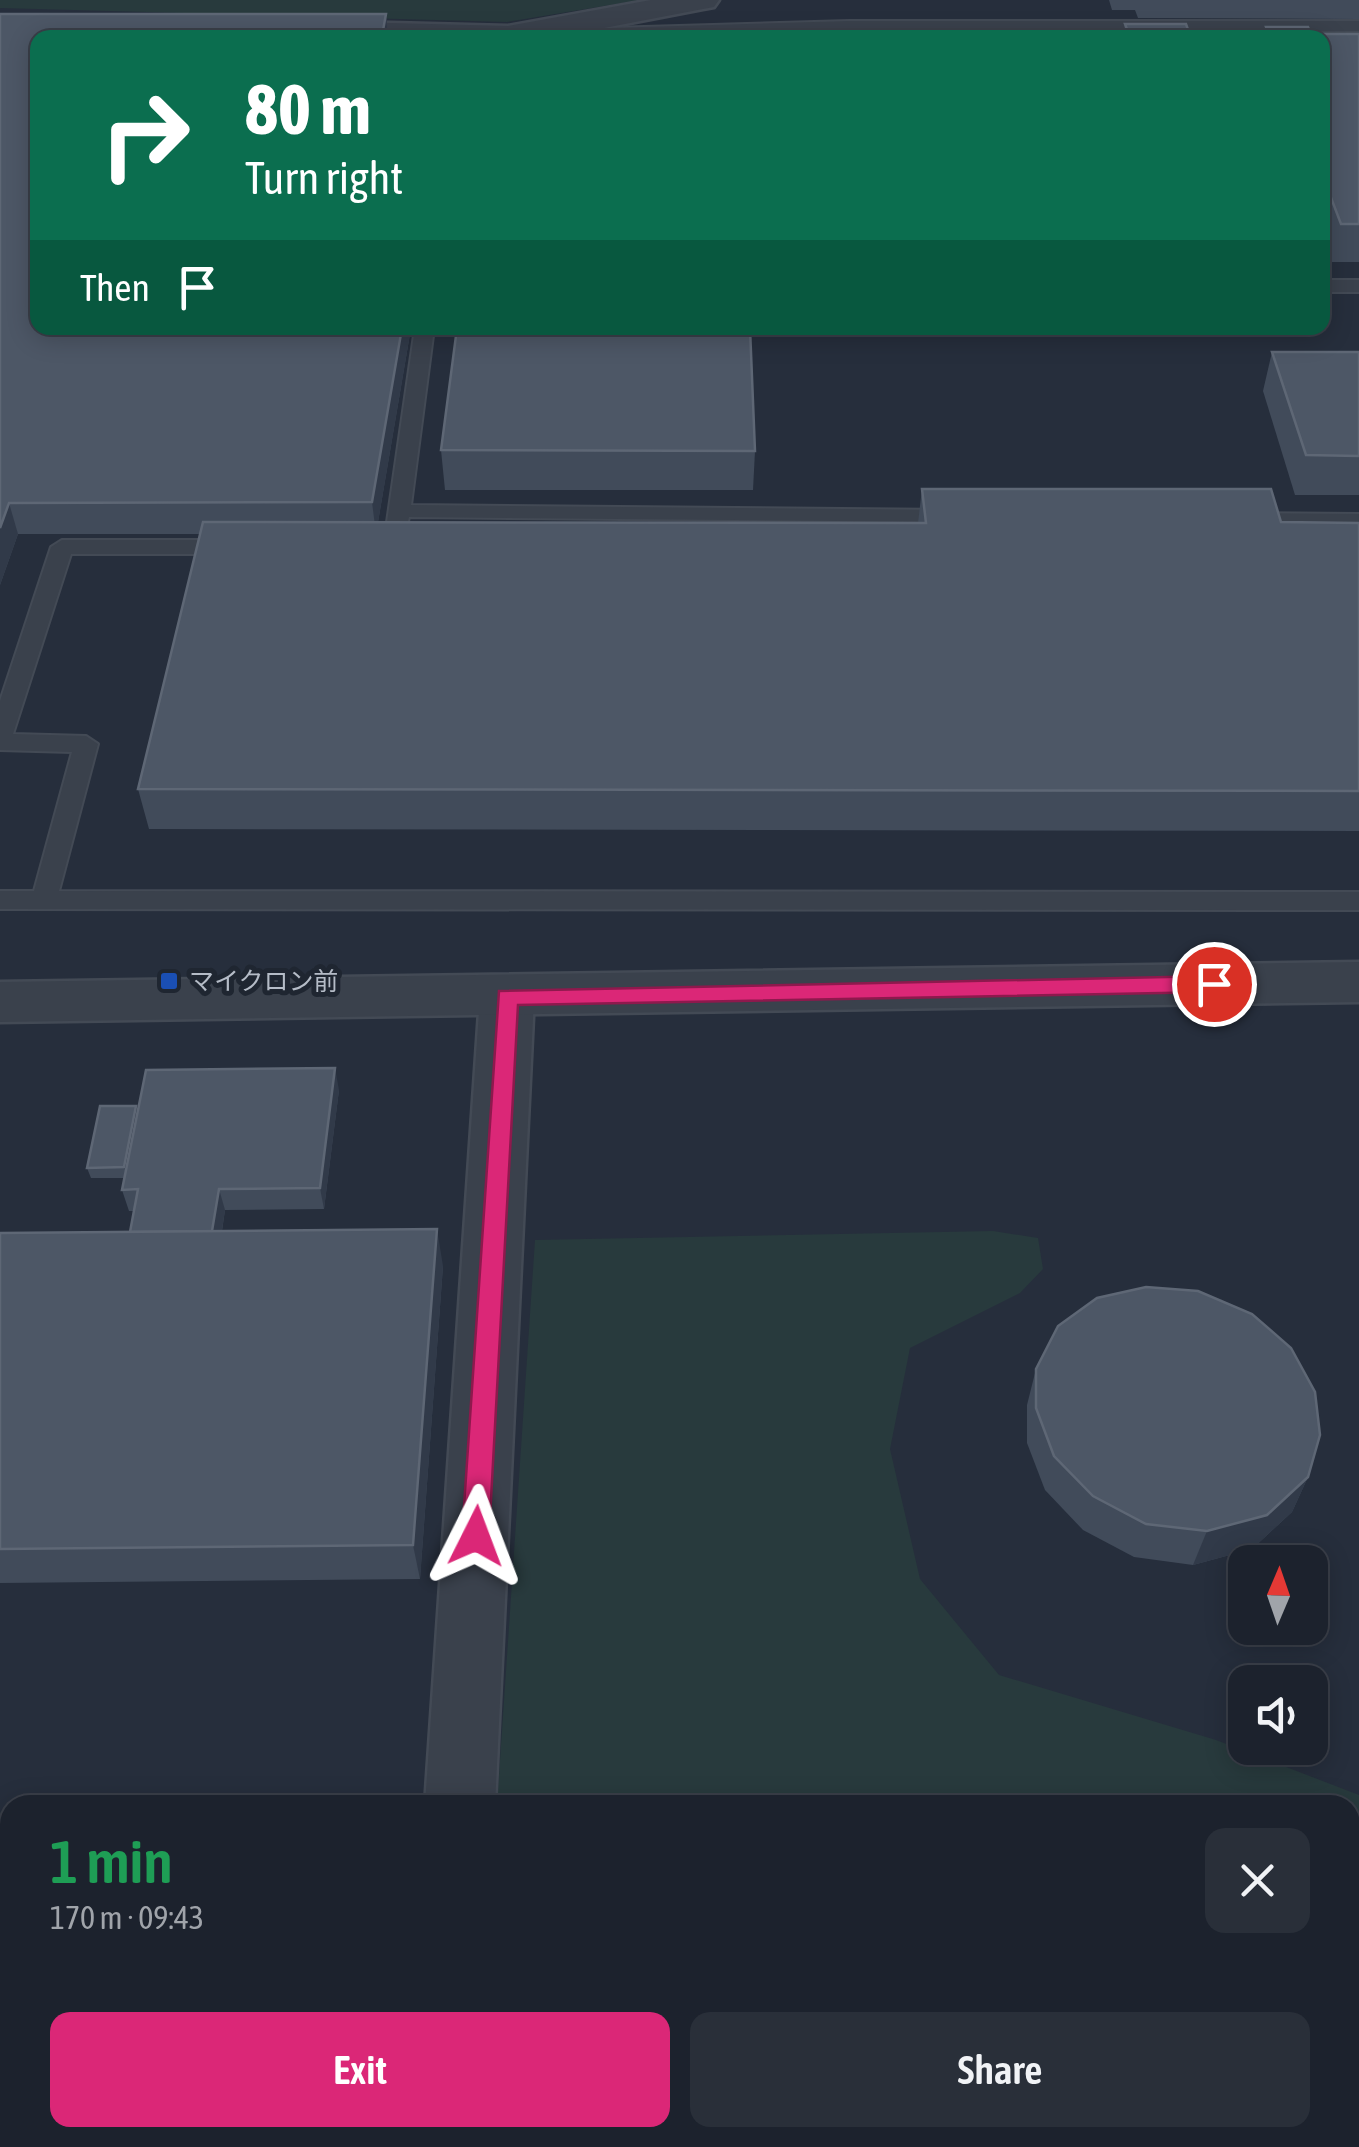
<!DOCTYPE html>
<meta charset="utf-8">
<style>
:root{--surface:#1c222d;--page:#292f39;--text:#f1f3f6;--muted:#a0a4aa;--line:#3a3f49;--accent:#db2777}
body{margin:0;font-family:"Asap Condensed","Noto Sans JP",sans-serif;background:var(--page);color:var(--text);height:100vh;display:flex;flex-direction:column;font-size:38px;white-space:nowrap}
*{box-sizing:border-box;margin:0}
p{font-size:32px;color:var(--muted)}
.icon{flex:none;width:55px;height:55px;fill:none;stroke:currentColor;stroke-width:2;stroke-linecap:round;stroke-linejoin:round}
.map{position:relative;flex:1;overflow:hidden}
.details{position:absolute;left:0px;top:1795px;width:1360px;height:352px;display:flex;flex-direction:column;background:var(--surface);border-radius:30px 30px 0 0;box-shadow:0 5px 25px #0003,0 0 0 2px var(--line)}
.details>*{flex:none}
.banner{position:absolute;left:30px;top:30px;width:1300px;height:305px;border-radius:20px;box-shadow:0 5px 25px #0003,0 0 0 2px var(--line);background:#0b6e4f;color:#fff;overflow:hidden}
.needle{width:65px;rotate:2deg}
.buttons{position:absolute;left:1228px;top:1545px;display:grid;gap:20px}
.buttons a{display:grid;place-items:center;width:100px;height:100px;border-radius:20px;background:var(--surface);box-shadow:0 5px 25px #0003,0 0 0 2px var(--line);font-size:50px}
.pin{position:absolute;display:grid;place-items:center;width:85px;height:85px;color:#fff;margin:-42px;border:5px solid #fff;border-radius:50%;box-shadow:0 2px 10px #0007}
.me{position:absolute;width:110px;margin:-55px;rotate:3deg;stroke-linejoin:round;filter:drop-shadow(0 0 8px #0008)}
.turn{display:flex;align-items:center;gap:35px;height:210px;padding:0 50px;font-size:45px}
.turn .icon{width:130px;height:130px;stroke-width:2.5}
.turn b{display:block;font-size:70px;line-height:85px}
.then{display:flex;align-items:center;height:95px;padding:0 50px;background:#0003;gap:20px;font-size:38px}
.round{display:grid;place-items:center;flex:none;width:105px;height:105px;border-radius:20px;background:var(--page)}
.head{display:flex;align-items:center;justify-content:space-between;height:170px;padding:0 50px}
h1{font-size:60px;font-weight:600;line-height:75px;color:#1e9e55}
.primary-button{display:flex;gap:20px;margin-top:auto;padding:20px 50px}
.primary-button a{flex:1;height:115px;border-radius:20px;background:var(--accent);color:#fff;font-size:40px;font-weight:600;line-height:115px;text-align:center}
.primary-button a+a{background:var(--page);color:var(--text)}
.map>svg:first-child{display:block}
.green{fill:#283a3d}
.lines{fill:none;stroke-linecap:round;stroke-linejoin:round}
.service-casing{stroke:#434a55;stroke-width:4}
.minor-casing{stroke:#434a55;stroke-width:5}
.tertiary-casing{stroke:#434a55;stroke-width:5}
.service{fill:#3a414c;fill-rule:evenodd}
.minor{fill:#3a414c;fill-rule:evenodd}
.tertiary{fill:#3a414c;fill-rule:evenodd}
.wall{fill:#414b5a}
.shaded-wall{fill:#313a49}
.building{fill:#4d5766;stroke:#5e6775;stroke-width:2.5}
.route{fill:#db2777;stroke:#8e194d;stroke-width:2.5}
.transit-dot{fill:#1a4fb4;stroke:#1f2631;stroke-width:4}
.labels{text-anchor:middle;stroke-width:10;stroke-linejoin:round;paint-order:stroke}
.poi-label{font-size:25px;fill:#b5bcc7;stroke:#1f2631;text-anchor:start}
</style>
<div class="map">
<svg width="1359" height="2147" viewBox="0 0 1359 2147">
<rect width="100%" height="100%" fill="#262e3c"/>
<g class="green">
<path d="M0,0h641l-134,22 -507,-14z"/>
<path d="M993,1231l45,7 5,31 -23,24 -110,55 -20,101 30,130 79,96 217,65 143,55v352h-995l5,-9h981v-333h-853l38,-565z"/>
</g>
<g class="lines">
<g class="service-casing">
<g id="service">
<path d="M849,21h510v10l-826,4 8,-5z"/>
<rect x="1322" y="280" width="37" height="12"/>
<path d="M415,328h19l-23,177 542,5 11,6 -11,6 -544,-5 -4,17h-16l-3,-5z"/>
<path d="M1246,513l113,1v12l-121,-2 -3,-5z"/>
<path d="M62,540h173l11,7 -11,7h-164l-58,180 73,2 12,8 -39,147 1300,1v18l-1359,-1v-18h34l38,-139 -72,-2v-49l51,-154z"/>
</g>
</g>
<g class="minor-casing">
<g id="minor">
<path d="M651,0h68l-5,7 -11,2 -151,29h-251l-4,-7 5,-7 11,-3 195,5z"/>
<path d="M507,977l19,6 8,14 -39,808h-70l55,-808 8,-14z"/>
<path d="M289,2138h79l-4,9h-79z"/>
</g>
</g>
<g class="tertiary-casing">
<path id="tertiary" d="M1359,962v40l-1359,20v-40z"/>
</g>
<use href="#service" class="service"/>
<use href="#minor" class="minor"/>
<use href="#tertiary" class="tertiary"/>
</g>
<g class="wall">
<path d="M1109,0h250v19l-221,-1 -3,-8h-23z"/>
<path d="M0,14h386l2,22 735,-1 2,-11 66,14h-1153l373,290 -33,194 540,1 4,-34 359,33 78,1v308l-1210,-2 -11,-40 62,-255h-182l-18,51z"/>
<path d="M1266,27l45,7h48v228h-27l-10,-26v-198h-59z"/>
<path d="M1272,352h87v143h-64l-32,-104z"/>
<path d="M441,450l314,1 -2,39h-308z"/>
<path d="M339,1090l-15,119 -99,1 -3,21 221,35 -23,313 -420,4v-350l130,-1 4,-21h-5l-7,-21 2,-12h-33l-4,-10 51,-58z"/>
<path d="M1036,1369l272,108 -16,35 -40,37 -59,16 -59,-8 -51,-27 -38,-40 -18,-47v-38z"/>
<path d="M0,1825h10v313h232l-1,7 -241,1z"/>
</g>
<g class="shaded-wall">
<path d="M386,14l2,24h-7z"/>
<path d="M402,328h9l-35,206 -4,-32z"/>
<path d="M9,503l9,31 -18,51v-57z"/>
<path d="M335,1068l4,22 -15,119 -4,-21z"/>
<path d="M136,1106l4,11 -12,61 -4,-11z"/>
<path d="M219,1189l6,21 -9,59 -6,-21z"/>
<path d="M437,1229l6,37 -23,313 -7,-34z"/>
<path d="M1308,1477l-16,35 -40,37 -59,16 14,-34z"/>
</g>
<g class="building">
<path d="M0,14h386l-4,22 -3,2h-341v290h364l-30,174 -363,1 -9,25z"/>
<path d="M1125,24h61l5,14h-812v-2l750,-1z"/>
<path d="M1266,27h42l3,7h48v190h-18l-19,-50v-136h-52z"/>
<path d="M457,328h293l5,123 -314,-1z"/>
<path d="M1272,352h87v104l-53,-1z"/>
<path d="M922,489h349l10,33 78,1v268l-1221,-2 65,-267 723,1z"/>
<path d="M335,1068l-15,120 -101,1 -7,42 -82,1 8,-43 -16,1 24,-120z"/>
<path d="M100,1106h36l-12,61 -37,1z"/>
<path d="M437,1229l-24,316 -413,4v-316z"/>
<path d="M1146,1287l52,4 54,23 39,34 24,44 5,43 -12,42 -41,38 -60,16 -61,-7 -53,-28 -39,-40 -18,-48v-39l22,-43 39,-28z"/>
<rect x="0" y="1825" width="10" height="299"/>
</g>
<path class="route" d="M1214,976l11,8 -11,8 -696,13 -29,531 -4,8 -9,4 -10,-4 -4,-8 37,-545z"/>
<rect class="transit-dot" x="159" y="971" width="20" height="20" rx="5"/>
<g class="labels">
<g class="poi-label">
<text x="189" y="990">マイクロン前</text>
</g>
</g>
</svg>
<div class="buttons">
<a><svg class="needle" viewBox="-14 -14 28 28"><path d="M0-13l5 13h-10z" fill="#e53935"/><path d="M0 13l5-13h-10z" fill="#a0a4aa"/></svg></a>
<a><svg class="icon" aria-label="sound" viewBox="0 0 24 24"><path d="M4 9h4l5-4v14l-5-4H4zM17 9q2 3 0 6"/></svg></a>
</div>
<div class="pin" style="left:1214px;top:984px;background:#d93025"><svg class="icon" aria-label="arrive" viewBox="0 0 24 24"><path d="M6 21V4h12l-3 4 3 4H6"/></svg></div>
<svg class="me" style="left:476px;top:1536px" viewBox="-20 -20 40 40"><path d="M0-17L14 15 0 8-14 15z" fill="#db2777" stroke="#fff" stroke-width="4"/></svg>
<div class="banner">
<div class="turn"><svg class="icon" aria-label="right" viewBox="0 0 24 24"><path d="M7 20v-9h11M14 6l5 5-5 5"/></svg><div><b>80 m</b>Turn right</div></div>
<div class="then">Then<svg class="icon" aria-label="arrive" viewBox="0 0 24 24"><path d="M6 21V4h12l-3 4 3 4H6"/></svg></div>
</div>
<section class="details">
<div class="head"><div><h1>1 min</h1><p>170 m · 09:43</p></div><a class="round"><svg class="icon" aria-label="close" viewBox="0 0 24 24"><path d="M6 6l12 12M18 6L6 18"/></svg></a></div>
<div class="primary-button"><a>Exit</a><a>Share</a></div>
</section>
</div>
